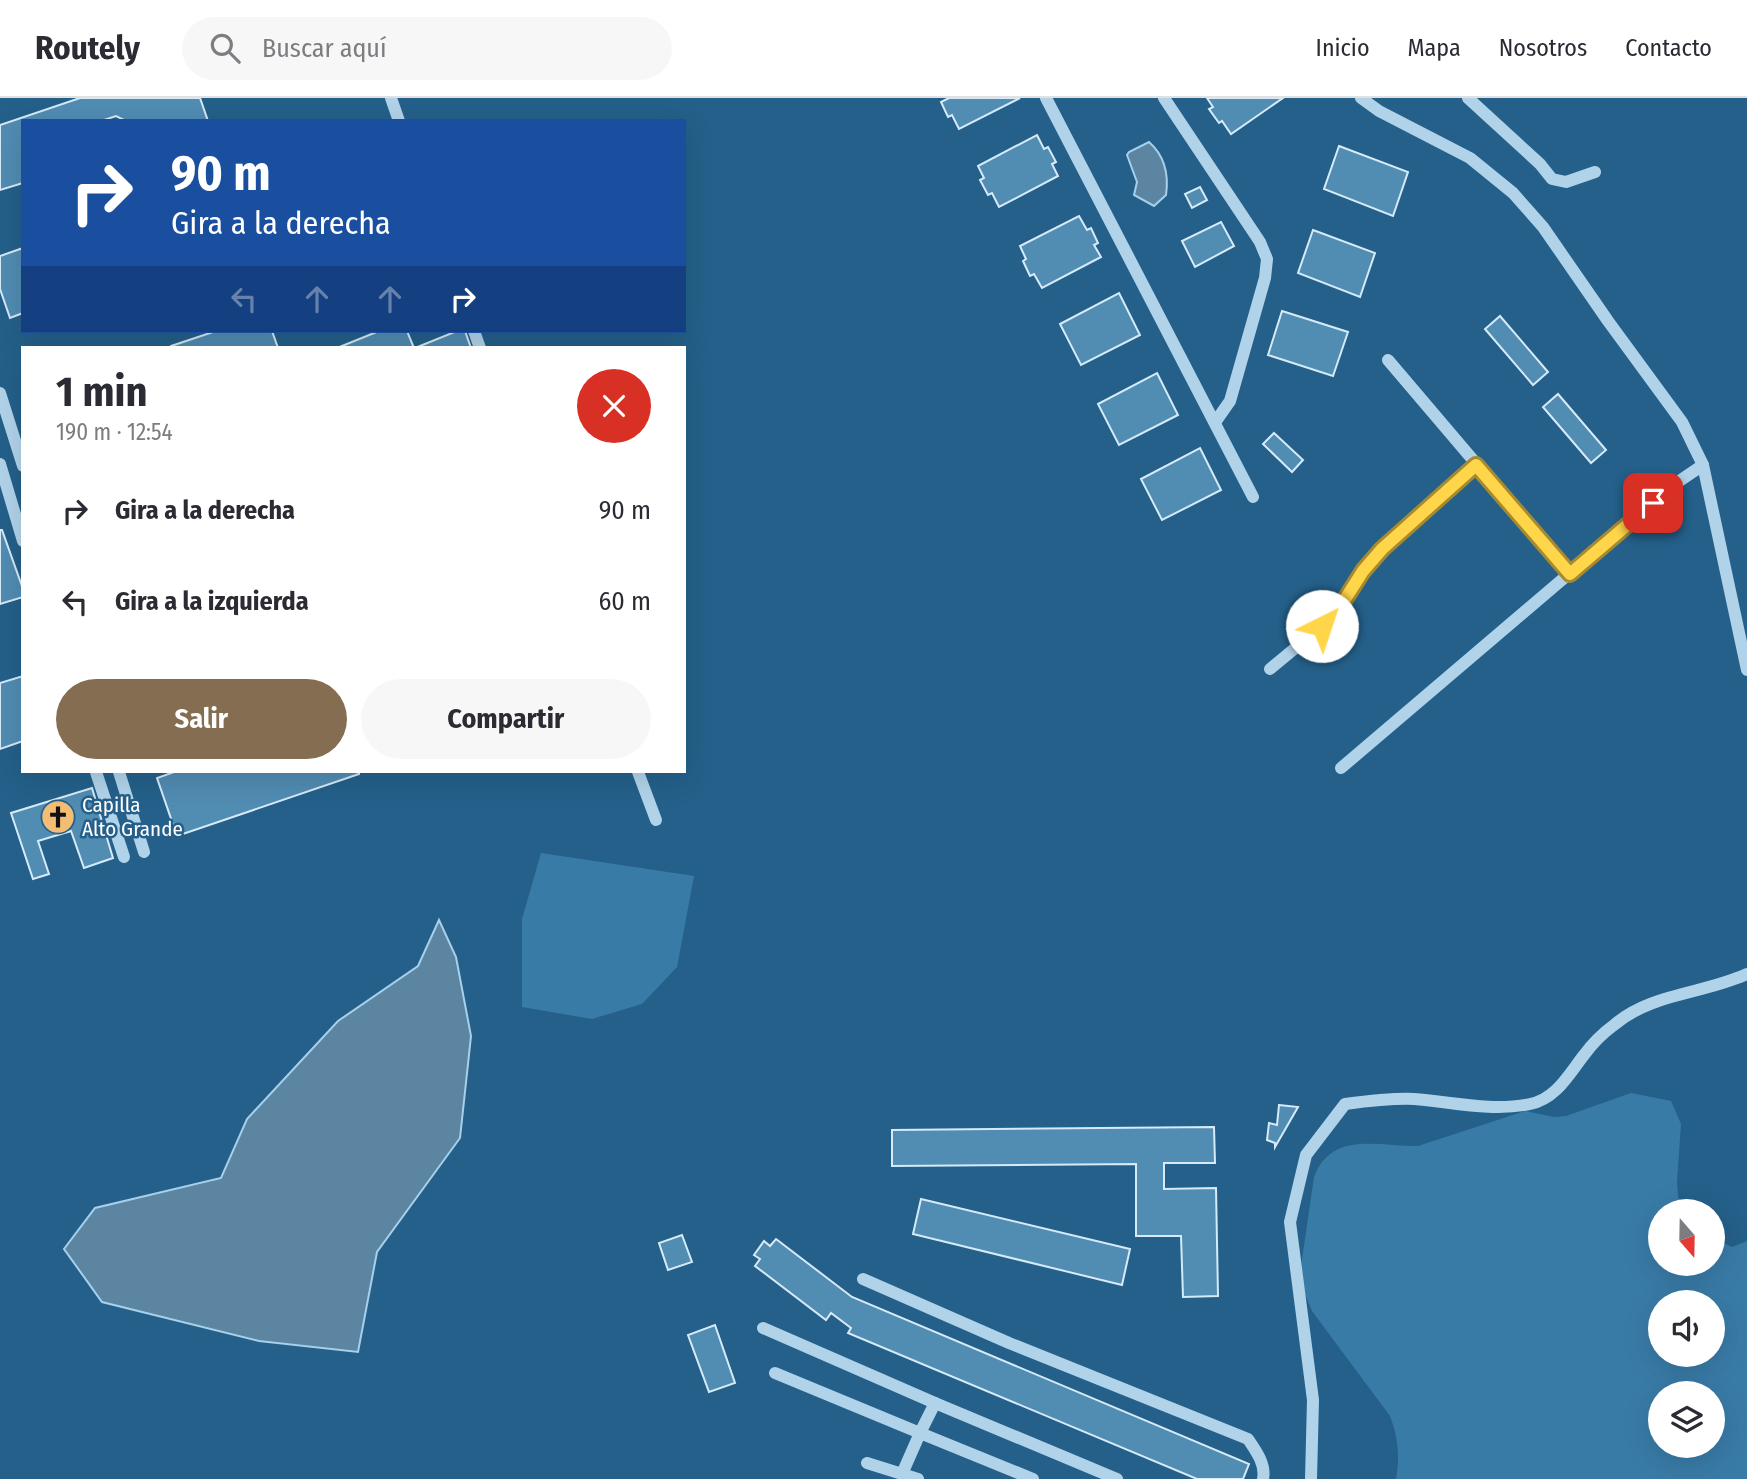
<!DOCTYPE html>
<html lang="es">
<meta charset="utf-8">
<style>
:root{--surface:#fff;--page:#f7f7f7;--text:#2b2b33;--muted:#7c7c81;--line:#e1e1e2;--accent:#856d51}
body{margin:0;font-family:"Fira Sans Condensed",sans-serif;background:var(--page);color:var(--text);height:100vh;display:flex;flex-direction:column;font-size:26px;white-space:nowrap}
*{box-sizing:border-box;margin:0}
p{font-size:23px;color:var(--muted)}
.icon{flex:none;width:38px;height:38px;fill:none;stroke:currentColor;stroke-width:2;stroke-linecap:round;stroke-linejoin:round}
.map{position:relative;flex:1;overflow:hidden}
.sheet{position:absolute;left:21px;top:248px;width:665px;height:427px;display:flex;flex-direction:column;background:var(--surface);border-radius:0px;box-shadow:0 7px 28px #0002}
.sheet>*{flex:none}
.banner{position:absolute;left:21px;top:21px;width:665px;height:214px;border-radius:0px;box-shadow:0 7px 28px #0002;background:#1a4fa0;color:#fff;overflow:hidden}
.needle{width:46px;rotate:160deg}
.fabs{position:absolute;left:1648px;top:1101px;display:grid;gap:14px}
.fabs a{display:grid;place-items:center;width:77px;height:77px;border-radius:50%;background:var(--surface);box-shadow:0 7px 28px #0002;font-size:35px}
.pin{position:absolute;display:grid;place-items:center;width:60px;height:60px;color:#fff;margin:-30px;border-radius:14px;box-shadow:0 4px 10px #0006}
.me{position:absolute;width:77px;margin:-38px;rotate:41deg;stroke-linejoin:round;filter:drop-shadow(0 0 5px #0008)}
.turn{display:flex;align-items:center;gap:24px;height:147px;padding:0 35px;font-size:32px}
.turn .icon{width:91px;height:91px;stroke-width:2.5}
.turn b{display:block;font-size:49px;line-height:60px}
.lanes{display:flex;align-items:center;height:66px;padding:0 35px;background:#0003;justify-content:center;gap:35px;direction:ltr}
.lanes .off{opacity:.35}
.round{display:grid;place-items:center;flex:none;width:74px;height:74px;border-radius:37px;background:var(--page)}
.overview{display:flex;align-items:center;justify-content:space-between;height:119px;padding:0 35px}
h1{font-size:42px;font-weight:700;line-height:52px}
.button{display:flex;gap:14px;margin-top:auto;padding:14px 35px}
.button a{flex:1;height:80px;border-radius:42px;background:var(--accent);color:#fff;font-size:28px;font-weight:700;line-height:80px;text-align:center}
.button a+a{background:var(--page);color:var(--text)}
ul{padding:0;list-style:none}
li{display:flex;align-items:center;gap:21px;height:91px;padding:0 35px}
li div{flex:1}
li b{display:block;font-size:26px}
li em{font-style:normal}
header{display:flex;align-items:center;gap:42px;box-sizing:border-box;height:98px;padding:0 35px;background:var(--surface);border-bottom:2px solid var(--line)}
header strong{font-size:33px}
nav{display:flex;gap:38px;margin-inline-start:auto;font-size:24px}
.search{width:490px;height:63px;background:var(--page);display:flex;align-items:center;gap:18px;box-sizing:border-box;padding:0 24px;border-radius:38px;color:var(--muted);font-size:26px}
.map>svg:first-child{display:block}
.green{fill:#397ba7;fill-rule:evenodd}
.water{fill:#5c85a1;stroke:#a6d0eb;stroke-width:2}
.building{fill:#518cb3;stroke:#d6eaf8;stroke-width:2}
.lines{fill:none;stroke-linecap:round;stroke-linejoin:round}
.minor{stroke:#b1d3ea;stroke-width:12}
.route-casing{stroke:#a68a30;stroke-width:18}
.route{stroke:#ffd54a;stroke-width:12}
.labels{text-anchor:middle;stroke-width:5;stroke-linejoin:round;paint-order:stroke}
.poi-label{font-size:21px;fill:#fff;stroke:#24608a;text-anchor:start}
</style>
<header>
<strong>Routely</strong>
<div class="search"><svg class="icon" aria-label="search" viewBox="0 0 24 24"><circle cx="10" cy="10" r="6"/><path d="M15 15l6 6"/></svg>Buscar aquí</div>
<nav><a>Inicio</a><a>Mapa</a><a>Nosotros</a><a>Contacto</a></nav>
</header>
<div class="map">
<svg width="1747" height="1381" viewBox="0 0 1747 1381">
<rect width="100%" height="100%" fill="#24608a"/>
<g class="green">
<path d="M541,755l153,23 -17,91 -35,37 -50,15 -70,-12v-88z"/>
<path d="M1631,995l40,8 10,23 -4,58 1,14 5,15h-22v53h52v-26l19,9 15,-6v238h-351c4,-22 2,-42 -6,-63l-78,-105 -13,-31 15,-103c18,-47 65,-30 104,-31l107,-35 29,6 12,-1zM1661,1204h52v52h-52zM1661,1295h52v53h-52z"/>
</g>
<g class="water">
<path d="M1149,44c16,14 20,32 17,53l-12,11 -20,-11 3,-13 -10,-27 2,-3z"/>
<path d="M439,822l17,37 15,79 -11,102 -83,114 -19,100 -99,-11 -157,-39 -38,-53 31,-41 126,-30 26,-59 91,-98 80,-55z"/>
</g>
<g class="building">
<path d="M80,0h120l8,23h-82l-10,-5 -15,5h-78v62l-23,7v-65z"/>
<path d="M949,0h71l-61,31 -7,-14 -4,2 -7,-15z"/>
<path d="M1207,0h76l-52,36 -9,-13 -3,2 -10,-14 4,-2z"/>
<path d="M1037,37l7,14 4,-2 8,15 -4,2 6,12 -59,31 -7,-14 -4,2 -8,-15 4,-2 -6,-12z"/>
<path d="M1339,48l69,26 -15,44 -69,-27z"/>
<path d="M1200,89l7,13 -15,8 -7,-14z"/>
<path d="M1079,118l8,14 4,-2 7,15 -4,2 7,12 -59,31 -8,-14 -4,2 -7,-15 3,-2 -6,-13z"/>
<path d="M1221,124l13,24 -39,21 -13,-26z"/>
<path d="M1313,132l62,23 -15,44 -62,-24z"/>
<path d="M23,150v65l-13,5 -10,-29v-33z"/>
<path d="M1119,195l21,42 -59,30 -21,-41z"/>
<path d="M1282,213l66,21 -15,44 -65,-21z"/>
<path d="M1500,218l48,56 -15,13 -48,-56z"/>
<path d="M216,233h56l6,17h-107v-2z"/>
<path d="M379,233h28l7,17h-77z"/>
<path d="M457,233h8l6,17h-56z"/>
<path d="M1157,275l21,42 -59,30 -21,-41z"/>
<path d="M1558,296l48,56 -15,13 -48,-56z"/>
<path d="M1274,335l29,27 -11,12 -29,-28z"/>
<path d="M1200,350l21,42 -59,30 -21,-41z"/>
<path d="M0,432h2l21,59v8l-23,7z"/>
<path d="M23,578v65l-23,8v-66z"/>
<path d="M174,674h185v2l-182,62 -20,-58z"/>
<path d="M92,690l21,70 -29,10 -13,-37 -33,10 11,33 -16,5 -22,-66z"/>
<path d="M1279,1007l19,2 -23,40v-4l-8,-3 2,-17 8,2z"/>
<path d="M1214,1029l1,36h-51v26l52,-1 2,108 -35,1 -2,-61h-45v-72l-244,2v-36z"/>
<path d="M921,1101l209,50 -8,36 -209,-51z"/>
<path d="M682,1137l10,27 -24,8 -9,-27z"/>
<path d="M776,1141l76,58 397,167 -6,15h-46l-349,-146 3,-5 -20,-15 -5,7 -71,-54 5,-7 -6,-4 10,-14 6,5z"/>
<path d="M715,1227l20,58 -26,9 -21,-57z"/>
</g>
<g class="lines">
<g class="minor">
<path d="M391,0l8,23"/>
<path d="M1046,0l207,399"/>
<path d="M1164,0l96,144 7,17 -2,19 -35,123 -14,20"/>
<path d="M1361,0l18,13 91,47 43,35 30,34 65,94 74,101 21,43 44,205"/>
<path d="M1468,0l72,66 12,15 14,3 29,-10"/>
<path d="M474,233l6,17"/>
<path d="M1388,262l182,214"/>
<path d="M0,295l23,73"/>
<path d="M0,366l23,77"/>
<path d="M1270,571l52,-43 20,-22 21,-33 19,-22 94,-84"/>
<path d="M1341,670l331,-282 31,-21"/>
<path d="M96,674l28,85"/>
<path d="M119,674l25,80"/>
<path d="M638,674l18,48"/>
<path d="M863,1181l146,64 239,96c8,12 18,25 15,40"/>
<path d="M763,1230l172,75"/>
<path d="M775,1275l145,60 15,-30 182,76"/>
<path d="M867,1365l51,16"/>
<path d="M902,1376l18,-41 113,46"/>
<path d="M1311,1381l2,-79 -23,-178 16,-67 39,-51c23,-3 46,-6 69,-5 38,3 78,13 116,5 26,-5 39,-30 54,-49 8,-11 19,-22 30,-30 37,-32 90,-31 133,-51"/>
</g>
</g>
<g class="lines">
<g class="route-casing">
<path id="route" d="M1322,528l20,-22 21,-33 19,-22 94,-84 94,109 83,-71"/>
</g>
<use href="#route" class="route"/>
</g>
<defs>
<g id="church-disc" transform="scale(1.75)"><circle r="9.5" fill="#f4bd75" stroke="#24608a"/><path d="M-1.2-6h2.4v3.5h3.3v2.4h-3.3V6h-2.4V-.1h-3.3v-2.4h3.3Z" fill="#111"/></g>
</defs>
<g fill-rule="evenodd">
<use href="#church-disc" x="58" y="719"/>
</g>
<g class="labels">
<g class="poi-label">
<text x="82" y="714">Capilla<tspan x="82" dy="24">Alto Grande</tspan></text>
</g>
</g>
</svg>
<div class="fabs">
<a><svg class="needle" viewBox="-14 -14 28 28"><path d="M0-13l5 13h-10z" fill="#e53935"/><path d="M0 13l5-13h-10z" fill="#7c7c81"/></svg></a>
<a><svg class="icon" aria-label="sound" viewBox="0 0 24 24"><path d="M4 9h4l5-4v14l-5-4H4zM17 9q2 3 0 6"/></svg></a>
<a><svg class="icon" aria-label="layers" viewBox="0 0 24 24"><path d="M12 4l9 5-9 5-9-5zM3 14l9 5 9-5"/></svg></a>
</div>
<div class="pin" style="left:1653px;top:405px;background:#d93025"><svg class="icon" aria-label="arrive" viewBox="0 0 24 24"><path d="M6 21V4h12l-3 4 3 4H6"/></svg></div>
<svg class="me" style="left:1322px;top:528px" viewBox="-20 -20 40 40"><circle r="19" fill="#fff"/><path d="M0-13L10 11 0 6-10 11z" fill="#ffd54a"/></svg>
<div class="banner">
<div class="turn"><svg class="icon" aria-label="right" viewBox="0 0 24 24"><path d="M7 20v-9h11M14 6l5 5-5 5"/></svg><div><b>90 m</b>Gira a la derecha</div></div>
<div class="lanes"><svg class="icon off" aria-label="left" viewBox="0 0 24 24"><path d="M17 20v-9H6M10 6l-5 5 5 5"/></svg><svg class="icon off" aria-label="ahead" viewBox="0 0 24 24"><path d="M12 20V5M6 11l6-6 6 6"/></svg><svg class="icon off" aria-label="ahead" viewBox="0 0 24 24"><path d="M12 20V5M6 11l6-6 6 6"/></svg><svg class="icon" aria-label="right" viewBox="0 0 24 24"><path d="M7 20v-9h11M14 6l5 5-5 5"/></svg></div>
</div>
<section class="sheet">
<div class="overview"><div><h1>1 min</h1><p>190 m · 12:54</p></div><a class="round" style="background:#d93025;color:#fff"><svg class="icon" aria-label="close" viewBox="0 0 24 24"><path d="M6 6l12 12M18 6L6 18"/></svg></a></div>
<ul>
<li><svg class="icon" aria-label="right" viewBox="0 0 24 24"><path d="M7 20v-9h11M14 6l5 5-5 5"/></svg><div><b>Gira a la derecha</b></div><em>90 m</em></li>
<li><svg class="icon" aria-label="left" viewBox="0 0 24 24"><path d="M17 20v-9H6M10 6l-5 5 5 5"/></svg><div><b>Gira a la izquierda</b></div><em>60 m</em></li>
</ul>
<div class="button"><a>Salir</a><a>Compartir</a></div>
</section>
</div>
